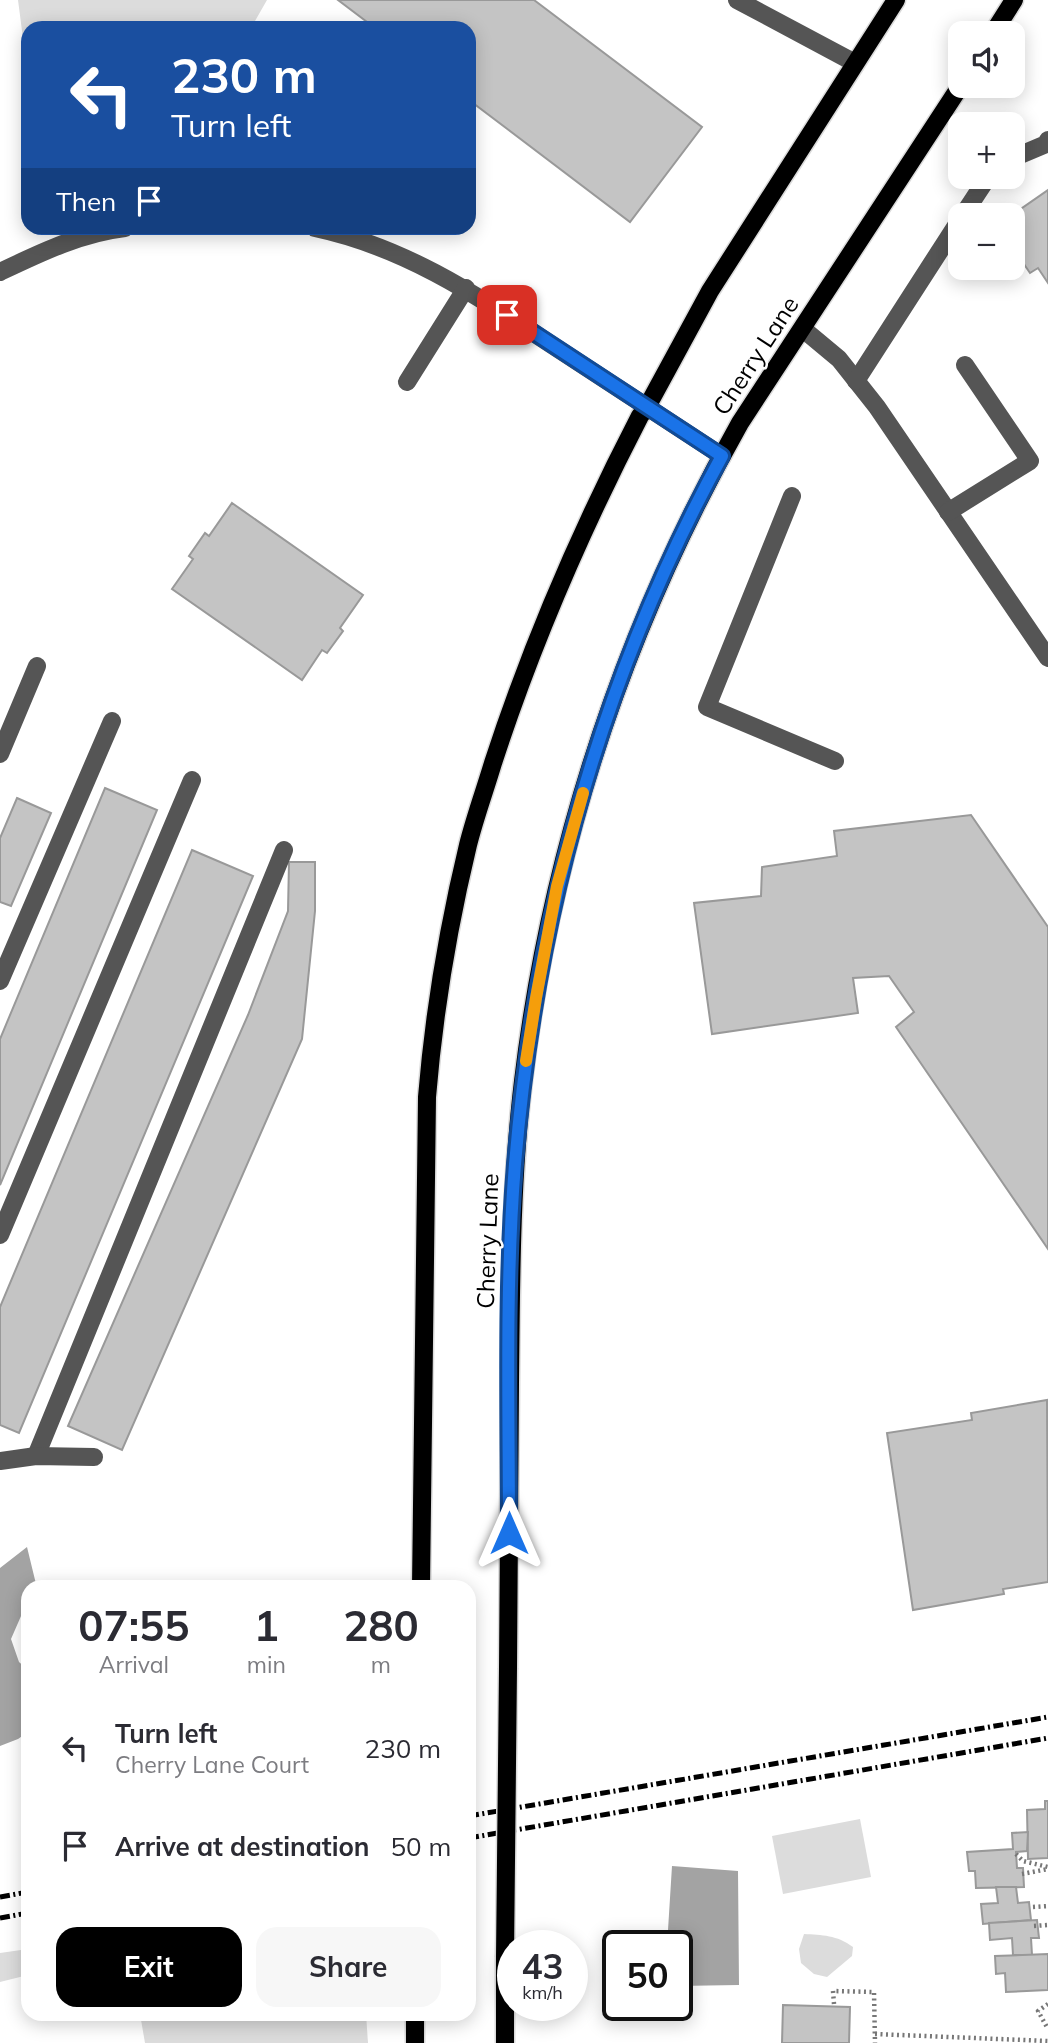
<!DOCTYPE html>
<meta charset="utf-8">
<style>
:root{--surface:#fff;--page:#f7f7f7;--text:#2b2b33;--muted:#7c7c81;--accent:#000}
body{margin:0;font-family:Mulish,sans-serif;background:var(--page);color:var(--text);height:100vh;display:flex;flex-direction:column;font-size:26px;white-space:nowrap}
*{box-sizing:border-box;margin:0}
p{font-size:23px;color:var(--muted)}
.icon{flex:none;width:38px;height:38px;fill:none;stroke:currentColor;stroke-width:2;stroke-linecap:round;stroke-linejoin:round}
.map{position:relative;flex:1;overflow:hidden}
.details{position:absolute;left:21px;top:1580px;width:455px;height:441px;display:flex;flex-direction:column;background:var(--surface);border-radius:21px;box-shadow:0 4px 18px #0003}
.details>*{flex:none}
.hud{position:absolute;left:21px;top:21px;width:455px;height:214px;border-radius:21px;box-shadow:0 4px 18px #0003;background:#1a4fa0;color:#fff;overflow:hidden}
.controls{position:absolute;left:948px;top:21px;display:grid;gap:14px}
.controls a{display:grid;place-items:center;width:77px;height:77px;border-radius:14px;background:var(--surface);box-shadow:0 4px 18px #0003;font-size:35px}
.speed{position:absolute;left:497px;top:1930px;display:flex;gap:14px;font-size:35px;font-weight:700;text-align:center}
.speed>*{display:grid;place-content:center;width:91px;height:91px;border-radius:50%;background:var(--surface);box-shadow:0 4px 18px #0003;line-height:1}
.speed small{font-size:18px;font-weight:400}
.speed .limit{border:4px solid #111;border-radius:10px;background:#fff;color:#111}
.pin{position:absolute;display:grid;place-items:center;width:60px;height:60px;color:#fff;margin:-30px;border-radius:14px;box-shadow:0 4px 10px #0006}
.me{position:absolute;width:77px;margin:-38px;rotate:0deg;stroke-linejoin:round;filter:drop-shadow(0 0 5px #0008)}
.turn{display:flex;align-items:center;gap:24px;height:147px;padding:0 35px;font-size:32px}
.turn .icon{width:91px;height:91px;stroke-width:2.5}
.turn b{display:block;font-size:49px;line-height:60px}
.then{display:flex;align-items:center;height:66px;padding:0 35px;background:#0003;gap:14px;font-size:26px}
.eta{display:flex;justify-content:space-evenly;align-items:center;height:119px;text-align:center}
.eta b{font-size:42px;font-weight:700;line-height:49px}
.button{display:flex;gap:14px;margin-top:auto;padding:14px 35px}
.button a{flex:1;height:80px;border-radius:21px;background:var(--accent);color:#fff;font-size:28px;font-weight:700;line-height:80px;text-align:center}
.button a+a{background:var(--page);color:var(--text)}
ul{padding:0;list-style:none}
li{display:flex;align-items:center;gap:21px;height:98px;padding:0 35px}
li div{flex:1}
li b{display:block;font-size:26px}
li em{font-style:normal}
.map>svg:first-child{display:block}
.green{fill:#dcdcdc}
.water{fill:#a3a3a3}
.building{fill:#c4c4c4;stroke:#999;stroke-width:2}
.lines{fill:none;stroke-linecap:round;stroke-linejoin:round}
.major-casing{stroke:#dbdbdb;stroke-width:21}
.path{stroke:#777;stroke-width:4.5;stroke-dasharray:2 3.5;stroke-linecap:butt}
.minor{stroke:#555;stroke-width:18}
.major{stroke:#000;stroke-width:18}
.rail{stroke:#000;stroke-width:5;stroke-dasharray:10 3.5 2 3.5;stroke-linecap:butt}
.major-bridge-casing{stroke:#dbdbdb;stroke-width:21;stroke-linecap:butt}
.major-bridge{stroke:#000;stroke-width:18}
.route-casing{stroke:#114b97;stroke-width:18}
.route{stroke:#1a73e8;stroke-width:12}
.slow{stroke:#f59e0b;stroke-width:12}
.labels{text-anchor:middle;stroke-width:5;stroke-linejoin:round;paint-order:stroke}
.street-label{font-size:24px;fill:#000;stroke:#fff}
</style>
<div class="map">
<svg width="1048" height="2043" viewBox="0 0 1048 2043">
<rect width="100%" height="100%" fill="#fff"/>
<g class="green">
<path d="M18,0h249l-16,28h-223v49z"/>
<path d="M860,1819l11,58 -88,17 -11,-58z"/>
<path d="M804,1934c18,1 33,1 49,13l-1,9 -25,21 -13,-3 -13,-11 -2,-14z"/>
<path d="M28,1949v26l-28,7v-29z"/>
<path d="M140,2014h226l2,29h-223z"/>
</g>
<g class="water">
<path d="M27,1547l9,37 -2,3h-6v13l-17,39 8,23 9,8v62l-10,7 -18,7v-178z"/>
<path d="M672,1866l66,5 1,114 -62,1v-40h-10z"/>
</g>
<g class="building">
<path d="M338,0h196l168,127 -72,95 -161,-122v-72h-94z"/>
<path d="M1048,190v93l-10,-15 -8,5 -15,-22 7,-5 -9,-12 -1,-19z"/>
<path d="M232,503l131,92 -23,33 3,3 -16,22 -5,-3 -20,30 -130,-91 21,-30 -4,-3 16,-23 4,3z"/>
<path d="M105,788l52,22 -157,375v-146z"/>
<path d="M17,798l34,15 -40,93 -11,-4v-64z"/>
<path d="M971,815l77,112v322l-152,-222 18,-15 -25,-36 -36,2 5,35 -146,21 -18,-131 67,-7 1,-29 75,-11 -3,-25z"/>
<path d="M192,850l61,26 -234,557 -19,-8v-118z"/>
<path d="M289,862h26v49l-13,128 -180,411 -54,-24 180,-411 40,-104z"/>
<path d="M1047,1400l1,182 -45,7 1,5 -91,16 -26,-177 85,-13 -1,-7z"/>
<path d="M1045,1801h3v57l-20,1 -1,-49 18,-1z"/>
<path d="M1028,1832l-1,19 -11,1 1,16h6l1,19 -48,1 -1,-17h-6l-2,-19 46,-3 -1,-16z"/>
<path d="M996,1887h20l2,16 11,-1 2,18 -48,4 -2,-20 17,-1z"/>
<path d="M1037,1920l2,18h-8l1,17h-19l-1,-17 -22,2 -1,-17z"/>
<path d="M1048,1954v36l-42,2 -1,-19 -9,1 -1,-18z"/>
<path d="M783,2005l67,2 -1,36h-67z"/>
</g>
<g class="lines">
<g class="major-casing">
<g id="major">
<path d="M993,33l21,-33"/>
<path d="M421,1587l6,-490c7,-85 21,-169 41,-252 7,-28 17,-55 25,-82 39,-120 89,-235 147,-347l7,-9 63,-116 186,-291"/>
<path d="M508,1668c1,-95 1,-189 2,-284 1,-101 1,-203 13,-303 28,-233 102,-454 217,-658l221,-338"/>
<path d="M415,2043v-29"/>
<path d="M505,2043v-86"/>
</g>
</g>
<g class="path">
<path d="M1016,1854l7,7 25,6"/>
<path d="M1022,1874l26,-5"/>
<path d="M1033,1907l15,-1"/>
<path d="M1034,1926l14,-1"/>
<path d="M834,2004l-1,-13 41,1 1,51"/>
<path d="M1048,2004l-10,7 10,18"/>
<path d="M875,2034l173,7"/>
</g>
<g class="minor">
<path d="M737,0l118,63"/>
<path d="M1013,158l33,-14 2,-4"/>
<path d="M963,215l25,-38"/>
<path d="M315,228c90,19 161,67 237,117 57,37 113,74 170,111"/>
<path d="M0,272c40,-19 81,-39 125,-44"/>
<path d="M803,329l36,30 38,48 171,251"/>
<path d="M856,381l105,-163"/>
<path d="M407,382l59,-94"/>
<path d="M792,496l-85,211 128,54"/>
<path d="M948,512l82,-51 -65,-96"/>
<path d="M0,754l37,-88"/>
<path d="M0,981l112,-260"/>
<path d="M0,1235l192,-455"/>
<path d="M36,1456l248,-606"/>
<path d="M0,1461l36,-5 58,1"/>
</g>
<use href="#major" class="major"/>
<g class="rail">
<path d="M469,1816l579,-99"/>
<path d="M469,1838l579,-100"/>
<path d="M0,1897l28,-5"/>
<path d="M0,1918l28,-5"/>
</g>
<g class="major-bridge-casing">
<path id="major-bridge" d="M505,1957l3,-289"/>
</g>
<use href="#major-bridge" class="major-bridge"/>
</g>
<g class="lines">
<g class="route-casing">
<path id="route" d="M507,315l215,141c-120,219 -186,459 -207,708 -10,122 -6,247 -6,369"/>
</g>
<use href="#route" class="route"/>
<path class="slow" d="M526,1061l10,-63 21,-112 26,-93"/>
</g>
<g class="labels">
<g class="street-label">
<text transform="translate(756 356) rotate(-57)" y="8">Cherry Lane</text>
<text transform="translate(488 1241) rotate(-88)" y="8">Cherry Lane</text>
</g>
</g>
</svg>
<div class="controls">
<a><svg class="icon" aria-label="sound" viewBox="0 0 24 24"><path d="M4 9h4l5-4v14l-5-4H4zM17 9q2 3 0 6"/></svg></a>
<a>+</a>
<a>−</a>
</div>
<div class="speed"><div>43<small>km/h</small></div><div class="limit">50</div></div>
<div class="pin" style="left:507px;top:315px;background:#d93025"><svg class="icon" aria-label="arrive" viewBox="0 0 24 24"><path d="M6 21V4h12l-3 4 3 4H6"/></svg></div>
<svg class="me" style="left:509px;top:1533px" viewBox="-20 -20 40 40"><path d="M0-17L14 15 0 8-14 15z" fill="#1a73e8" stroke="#fff" stroke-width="4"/></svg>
<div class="hud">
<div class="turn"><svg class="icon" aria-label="left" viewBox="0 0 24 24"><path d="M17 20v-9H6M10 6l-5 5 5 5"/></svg><div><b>230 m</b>Turn left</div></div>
<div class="then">Then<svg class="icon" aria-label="arrive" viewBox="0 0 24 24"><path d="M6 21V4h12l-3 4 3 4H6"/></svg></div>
</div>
<section class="details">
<div class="eta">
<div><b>07:55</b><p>Arrival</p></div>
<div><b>1</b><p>min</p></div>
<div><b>280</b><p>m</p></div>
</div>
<ul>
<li><svg class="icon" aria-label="left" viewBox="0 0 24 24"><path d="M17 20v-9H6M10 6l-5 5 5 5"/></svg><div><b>Turn left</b><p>Cherry Lane Court</p></div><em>230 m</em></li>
<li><svg class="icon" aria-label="arrive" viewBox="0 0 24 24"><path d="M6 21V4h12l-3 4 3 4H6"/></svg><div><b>Arrive at destination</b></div><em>50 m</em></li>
</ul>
<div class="button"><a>Exit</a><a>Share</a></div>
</section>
</div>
